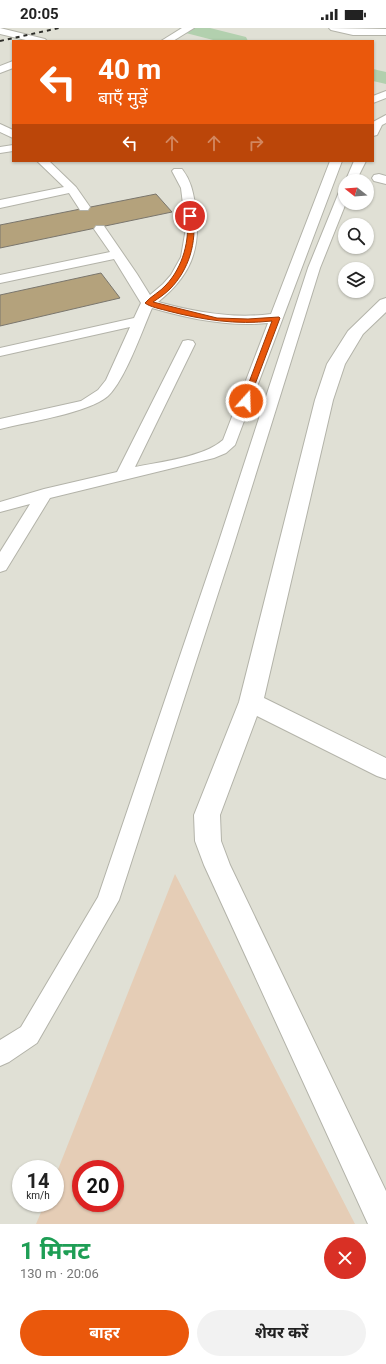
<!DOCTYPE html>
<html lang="hi">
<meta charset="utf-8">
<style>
:root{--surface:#fff;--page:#f2f2f2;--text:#222;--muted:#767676;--accent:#ea580c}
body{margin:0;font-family:Roboto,"Noto Sans Devanagari",sans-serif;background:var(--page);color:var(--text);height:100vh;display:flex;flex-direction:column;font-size:15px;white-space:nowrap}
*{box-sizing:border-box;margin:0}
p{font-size:13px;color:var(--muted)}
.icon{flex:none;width:22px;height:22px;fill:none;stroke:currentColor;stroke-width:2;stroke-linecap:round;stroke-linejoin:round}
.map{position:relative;height:1196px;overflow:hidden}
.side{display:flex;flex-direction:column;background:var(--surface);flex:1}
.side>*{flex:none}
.guide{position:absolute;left:12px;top:12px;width:362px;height:122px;border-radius:0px;box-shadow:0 1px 3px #0004;background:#ea580c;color:#fff;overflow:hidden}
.needle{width:26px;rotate:287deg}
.fabs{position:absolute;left:338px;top:146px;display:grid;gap:8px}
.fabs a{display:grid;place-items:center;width:36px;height:36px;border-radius:50%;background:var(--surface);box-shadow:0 1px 3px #0004;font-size:20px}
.speed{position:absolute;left:12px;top:1132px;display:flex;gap:8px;font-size:20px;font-weight:700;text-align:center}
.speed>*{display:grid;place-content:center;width:52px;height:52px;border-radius:50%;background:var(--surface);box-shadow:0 1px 3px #0004;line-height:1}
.speed small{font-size:10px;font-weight:400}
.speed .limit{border:6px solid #d22;background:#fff;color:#111}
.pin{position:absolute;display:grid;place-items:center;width:34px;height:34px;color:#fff;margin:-17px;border:2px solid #fff;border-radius:50%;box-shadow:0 1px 4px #0007}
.me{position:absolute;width:44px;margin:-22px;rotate:20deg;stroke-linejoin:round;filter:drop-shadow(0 0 3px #0008)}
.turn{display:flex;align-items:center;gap:14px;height:84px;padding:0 20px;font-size:18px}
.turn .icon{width:52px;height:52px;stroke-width:2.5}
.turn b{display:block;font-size:28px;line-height:34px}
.lanes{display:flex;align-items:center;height:38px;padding:0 20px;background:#0003;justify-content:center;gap:20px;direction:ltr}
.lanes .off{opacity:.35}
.round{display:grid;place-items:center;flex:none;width:42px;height:42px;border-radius:21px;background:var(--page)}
.head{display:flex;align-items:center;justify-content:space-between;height:68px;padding:0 20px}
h1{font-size:24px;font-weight:700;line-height:30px;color:#1e9e55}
.cta{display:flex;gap:8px;margin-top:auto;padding:8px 20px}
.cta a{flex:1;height:46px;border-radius:24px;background:var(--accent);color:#fff;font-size:16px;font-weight:700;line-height:46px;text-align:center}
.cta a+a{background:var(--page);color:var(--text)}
.status{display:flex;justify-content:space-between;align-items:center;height:28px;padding:0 20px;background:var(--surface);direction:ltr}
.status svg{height:11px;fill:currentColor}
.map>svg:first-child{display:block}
.green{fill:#e5cdb6;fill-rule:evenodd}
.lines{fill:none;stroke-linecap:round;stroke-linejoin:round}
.canal{fill:#b2d0ae;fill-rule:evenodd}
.building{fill:#b4a27c;stroke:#7a766d}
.service-casing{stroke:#b3b3a9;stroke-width:2}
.minor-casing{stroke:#b3b3a9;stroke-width:2}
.service{fill:#fff;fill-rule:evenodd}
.minor{fill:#fff;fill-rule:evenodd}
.rail{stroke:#2c2c28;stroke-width:2;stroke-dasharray:4 4;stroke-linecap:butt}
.route{fill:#ea580c;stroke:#983908}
</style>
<div class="status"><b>20:05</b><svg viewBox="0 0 49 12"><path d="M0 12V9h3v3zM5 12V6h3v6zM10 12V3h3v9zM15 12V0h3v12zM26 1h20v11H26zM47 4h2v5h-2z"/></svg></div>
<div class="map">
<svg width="386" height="1196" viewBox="0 0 386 1196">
<rect width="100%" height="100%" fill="#e0e0d5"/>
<path class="green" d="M175,846l180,350h-319l9,-21h10v-26zM81,1141h34v34h-34z"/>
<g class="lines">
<g class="canal">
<path d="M179,0h31l36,9 2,4h-31l-35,-9z"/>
<path d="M373,41l13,3v12l-13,-3z"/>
</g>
</g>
<g class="building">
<path d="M156,166l16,18 -172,36v-23z"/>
<path d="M101,245l19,25 -120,28v-31z"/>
</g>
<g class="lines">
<g class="service-casing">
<g id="service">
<path d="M0,0l45,11 2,2h-17l-30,-7z"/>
<path d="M182,0h12l-21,13h-12z"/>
<path d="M329,0l57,1v6h-33l-22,-5z"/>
<path d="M13,33v7l-13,5v-7z"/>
<path d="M386,63v7l-13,5v-7z"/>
<path d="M386,87v8l-4,2 -5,10 -4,1v-14z"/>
<path d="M0,96l13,6v8l-13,-6z"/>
<path d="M13,117v6l-13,2v-6z"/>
<path d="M37,133h12l27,26 14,20 -2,3h-8l-11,-17 -69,15v-8l64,-13z"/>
<path d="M330,133h12l-107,284 -9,8 -12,5 -164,40 -44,72 -6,2v-20l30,-48 -30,8v-10l44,-13 73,-17 66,-131 5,-1 5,1 2,3 -60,123c25,-5 69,-10 88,-27l45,-117c-39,4 -78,-4 -116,-15 -10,23 -27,72 -44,88 -19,17 -81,26 -108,33v-10l81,-18 17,-11 8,-10 24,-53 -130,29v-8l134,-30 7,-15 -27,-44 -114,24v-8l110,-23 -16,-23 2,-3h8l33,48 13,21 13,-11 8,-9 10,-18 5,-29 -5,-40 -9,-17 2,-2h8c10,13 11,24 14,40 5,42 -6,67 -38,93 37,10 75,17 113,12z"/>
<path d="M354,133h12l-10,20 -11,1z"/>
<path d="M345,160v15h1l-26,65 -86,276 -115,356 -82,143 -28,19 -9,4v-26l21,-13 77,-130 120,-353 90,-276 31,-76 2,-2z"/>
</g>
</g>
<g class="minor-casing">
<g id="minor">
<path d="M379,146l7,2v8l-12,-3 -2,-3 2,-3z"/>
<path d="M386,270v14l-23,22 -18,30 -12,36 -69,298 122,60v21l-9,-3 -120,-60 -37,99 1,26 9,24 156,326v33h-18l-164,-359 -9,-24 -1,-26 45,-113 76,-302 12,-36 21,-33 32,-31z"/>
</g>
</g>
<use href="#service" class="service"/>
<use href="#minor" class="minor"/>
<path class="rail" d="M0,13l59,-13"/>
</g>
<path class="route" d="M190,186l3,2c4,26 -4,54 -23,73 -5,5 -11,9 -17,13l64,16 31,1 31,-2 1,1 -32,85h-5l-1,-2 30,-80c-36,4 -69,-1 -104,-10 -7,-2 -18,-4 -23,-8 6,-7 15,-11 21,-18 17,-18 24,-45 21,-69z"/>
</svg>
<div class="fabs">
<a><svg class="needle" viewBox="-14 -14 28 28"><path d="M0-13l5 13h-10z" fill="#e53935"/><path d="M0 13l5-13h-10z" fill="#767676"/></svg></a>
<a><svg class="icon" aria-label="search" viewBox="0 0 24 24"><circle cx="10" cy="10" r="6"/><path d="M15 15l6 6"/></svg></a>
<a><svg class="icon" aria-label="layers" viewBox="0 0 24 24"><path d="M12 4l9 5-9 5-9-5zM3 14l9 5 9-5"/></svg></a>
</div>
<div class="speed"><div>14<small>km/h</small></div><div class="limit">20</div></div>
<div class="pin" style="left:190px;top:188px;background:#d93025"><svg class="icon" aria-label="arrive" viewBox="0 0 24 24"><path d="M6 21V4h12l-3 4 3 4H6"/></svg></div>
<svg class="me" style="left:246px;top:373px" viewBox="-20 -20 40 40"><circle r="17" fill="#ea580c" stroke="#fff" stroke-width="3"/><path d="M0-11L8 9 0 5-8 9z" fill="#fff"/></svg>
<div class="guide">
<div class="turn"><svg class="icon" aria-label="left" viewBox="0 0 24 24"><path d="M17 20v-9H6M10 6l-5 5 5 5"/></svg><div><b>40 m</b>बाएँ मुड़ें</div></div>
<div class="lanes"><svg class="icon" aria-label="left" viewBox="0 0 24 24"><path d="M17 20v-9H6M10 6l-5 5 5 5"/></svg><svg class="icon off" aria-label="ahead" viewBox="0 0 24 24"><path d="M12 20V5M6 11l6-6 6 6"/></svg><svg class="icon off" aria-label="ahead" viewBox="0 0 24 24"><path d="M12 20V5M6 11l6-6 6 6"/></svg><svg class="icon off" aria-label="right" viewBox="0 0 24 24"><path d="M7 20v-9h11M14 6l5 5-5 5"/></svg></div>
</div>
</div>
<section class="side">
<div class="head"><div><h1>1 मिनट</h1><p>130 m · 20:06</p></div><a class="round" style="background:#d93025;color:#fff"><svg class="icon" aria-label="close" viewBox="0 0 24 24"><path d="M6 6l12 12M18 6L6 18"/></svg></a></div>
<div class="cta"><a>बाहर</a><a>शेयर करें</a></div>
</section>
